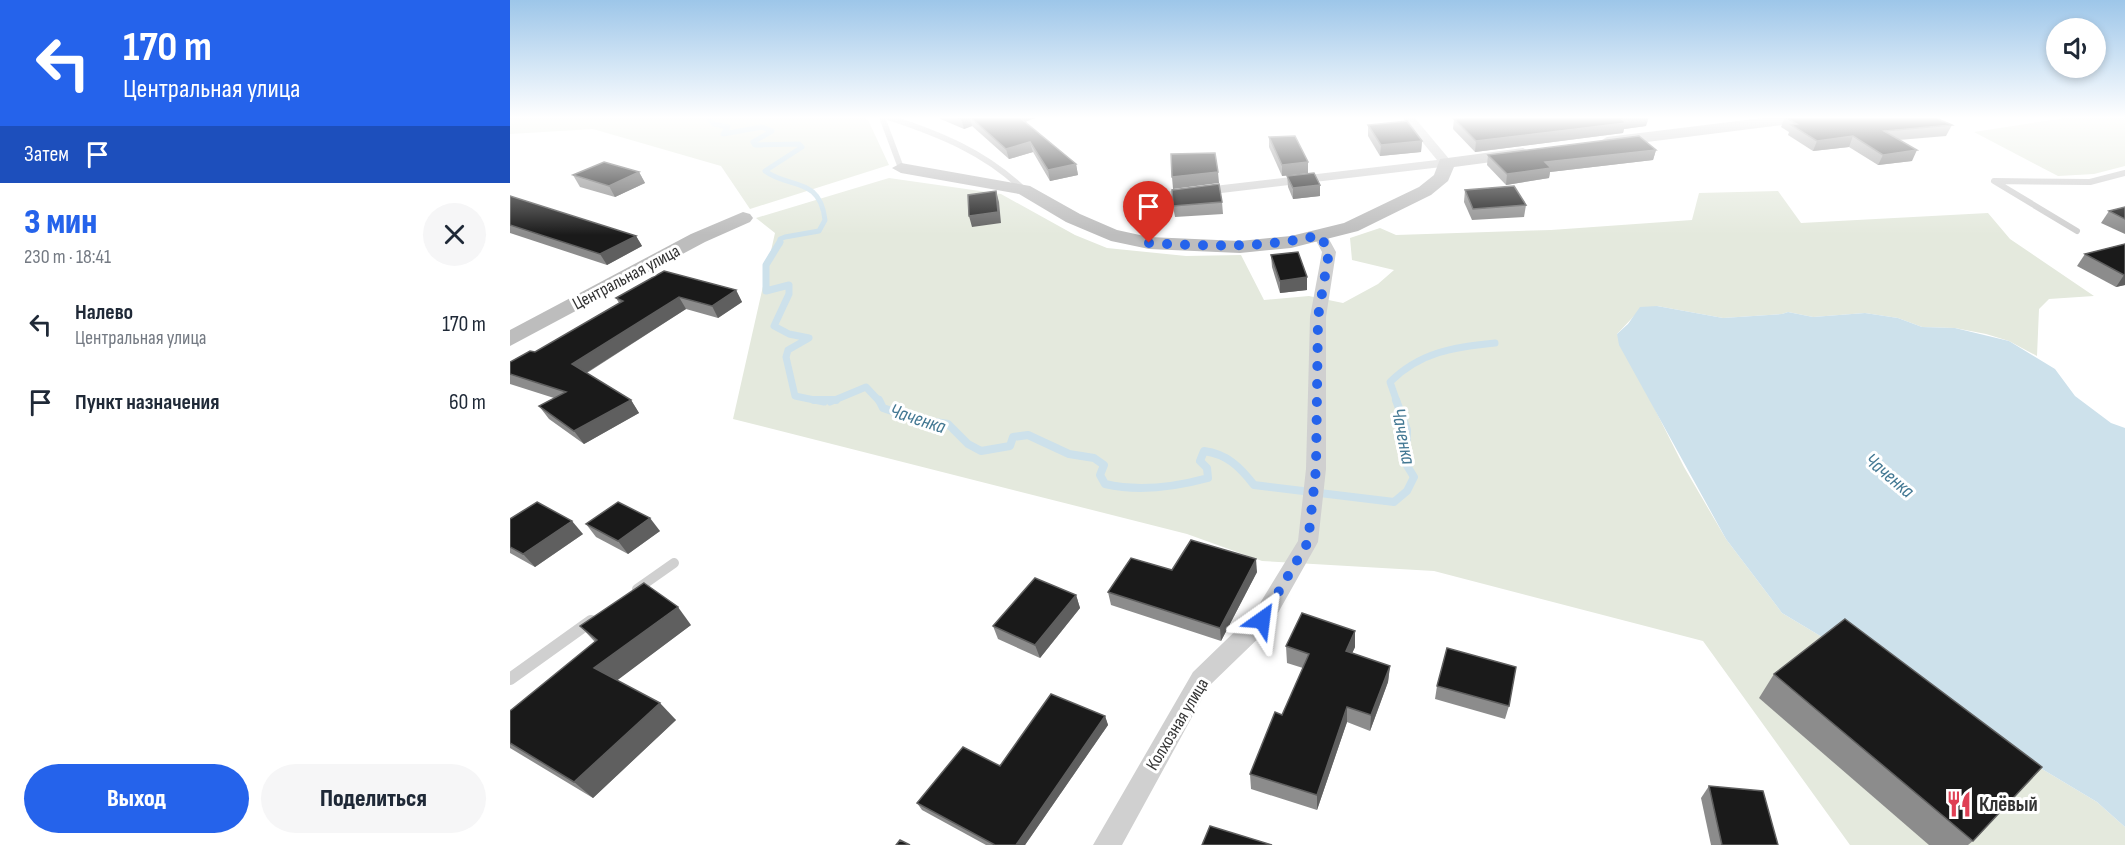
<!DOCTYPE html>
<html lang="ru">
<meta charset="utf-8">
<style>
:root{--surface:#fff;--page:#f6f6f7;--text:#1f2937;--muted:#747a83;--accent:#2563eb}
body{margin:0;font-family:"Sofia Sans Condensed",sans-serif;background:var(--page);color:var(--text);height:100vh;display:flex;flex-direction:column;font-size:22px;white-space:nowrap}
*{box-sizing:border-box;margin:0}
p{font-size:20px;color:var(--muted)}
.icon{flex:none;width:33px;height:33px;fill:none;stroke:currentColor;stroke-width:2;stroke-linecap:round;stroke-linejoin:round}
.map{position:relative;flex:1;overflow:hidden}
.sheet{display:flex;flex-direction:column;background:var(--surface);width:510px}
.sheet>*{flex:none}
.guide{background:#2563eb;color:#fff;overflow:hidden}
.fabs{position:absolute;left:1536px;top:18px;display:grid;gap:12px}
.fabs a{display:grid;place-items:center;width:60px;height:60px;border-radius:50%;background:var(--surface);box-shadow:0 3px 9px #0003;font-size:30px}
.pin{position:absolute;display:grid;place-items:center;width:51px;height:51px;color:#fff;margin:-62px -26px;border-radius:50% 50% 50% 0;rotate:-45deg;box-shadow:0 0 6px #0007}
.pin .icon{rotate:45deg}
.me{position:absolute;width:66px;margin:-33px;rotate:31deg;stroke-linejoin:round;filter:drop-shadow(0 0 4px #0008)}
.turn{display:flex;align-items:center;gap:21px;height:126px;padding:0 24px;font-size:27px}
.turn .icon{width:78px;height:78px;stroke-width:2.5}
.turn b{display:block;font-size:42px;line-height:51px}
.then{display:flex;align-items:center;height:57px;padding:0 24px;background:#0003;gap:12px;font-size:22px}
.round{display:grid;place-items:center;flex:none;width:63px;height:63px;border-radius:32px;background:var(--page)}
.head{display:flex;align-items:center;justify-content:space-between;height:102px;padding:0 24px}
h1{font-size:36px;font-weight:800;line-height:45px;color:var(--accent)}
.cta{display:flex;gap:12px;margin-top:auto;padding:12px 24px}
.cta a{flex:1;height:69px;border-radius:36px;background:var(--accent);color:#fff;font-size:24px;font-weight:800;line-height:69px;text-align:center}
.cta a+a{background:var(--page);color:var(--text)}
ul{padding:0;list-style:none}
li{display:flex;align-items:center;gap:18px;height:78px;padding:0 24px}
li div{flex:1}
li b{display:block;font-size:22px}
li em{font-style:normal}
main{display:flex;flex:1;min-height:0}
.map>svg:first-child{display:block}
.green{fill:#e4e9dd}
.water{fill:#cde1eb}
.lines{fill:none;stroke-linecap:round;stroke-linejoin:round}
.stream-far2{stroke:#cde1eb;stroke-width:5}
.stream-far1{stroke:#cde1eb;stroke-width:7}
.stream{stroke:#cde1eb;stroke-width:8}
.lane-far2{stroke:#d0d0d0;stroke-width:6}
.lane-far1{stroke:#d0d0d0;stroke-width:10}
.lane{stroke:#d0d0d0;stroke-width:12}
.street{fill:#d0d0d0;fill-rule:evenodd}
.secondary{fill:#bdbdbd;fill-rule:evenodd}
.wall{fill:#8c8c8c}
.shaded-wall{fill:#5f5f5f}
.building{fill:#1a1a1a;stroke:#5f5f5f;stroke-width:1.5}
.route{stroke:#2563eb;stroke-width:10;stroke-dasharray:0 18}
.labels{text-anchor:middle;stroke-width:6;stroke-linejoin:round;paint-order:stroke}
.street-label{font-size:18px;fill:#333;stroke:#fff}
.water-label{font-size:20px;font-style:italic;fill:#437893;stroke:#fff}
.near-poi-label{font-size:21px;font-weight:bold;fill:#333;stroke:#fff;text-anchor:start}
</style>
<main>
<section class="sheet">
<div class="guide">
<div class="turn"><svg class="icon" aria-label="left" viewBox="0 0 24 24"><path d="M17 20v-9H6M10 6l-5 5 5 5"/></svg><div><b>170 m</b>Центральная улица</div></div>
<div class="then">Затем<svg class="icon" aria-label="arrive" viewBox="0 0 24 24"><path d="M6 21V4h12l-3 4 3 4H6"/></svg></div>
</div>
<div class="head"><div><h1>3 мин</h1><p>230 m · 18:41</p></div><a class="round"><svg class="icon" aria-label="close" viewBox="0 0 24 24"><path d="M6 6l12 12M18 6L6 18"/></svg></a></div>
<ul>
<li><svg class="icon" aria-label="left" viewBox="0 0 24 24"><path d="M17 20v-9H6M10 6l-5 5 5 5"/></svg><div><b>Налево</b><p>Центральная улица</p></div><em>170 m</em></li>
<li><svg class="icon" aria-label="arrive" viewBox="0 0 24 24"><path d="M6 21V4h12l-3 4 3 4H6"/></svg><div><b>Пункт назначения</b></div><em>60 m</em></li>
</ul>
<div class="cta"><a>Выход</a><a>Поделиться</a></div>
</section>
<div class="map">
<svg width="1615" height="845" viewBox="0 0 1615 845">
<rect width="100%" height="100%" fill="#fff"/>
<g class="green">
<path d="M0,117h351l7,3 21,45 -139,44 -29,-43 -128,-37 -83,5z"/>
<path d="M1562,117h53v49l-31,8 -36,2 -84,-44z"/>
<path d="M379,178l112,16 74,41 32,13 79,8 55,-1 23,45 45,-4 34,7 35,-19 16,-14 -42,-10 -2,-22 30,-10 16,7 155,-5 141,-10 7,-27 79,-2 23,32 187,-10 22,26 84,57 -45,3 -10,10 -2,47 -28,-15 -23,-7 -31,-6 -33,-1 -24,-9 -33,-5 -52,4 -25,-5 -6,2 -59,4 -66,-12 -23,10 -17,18 67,133 42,72 56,74 315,189 28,25v18h-275l-147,-204 -269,-70 -172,-10 -75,-27 -454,-115 42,-186 -19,-15z"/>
</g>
<path class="water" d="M1147,306l66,12 59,-4 6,-2 25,5 52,-4 33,5 24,9 33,1 54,13 46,28 20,27 36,27 14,5v399l-28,-25 -315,-189 -56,-74 -107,-194 -2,-11 11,-10 12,-17z"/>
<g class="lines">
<path class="stream-far2" d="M197,117l7,7 14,3 -5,7 39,-7 10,4 -19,11 2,3 44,-1 3,3 -37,24c24,18 55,5 60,49l-6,11 -34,6 -5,2v5"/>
<g class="stream-far1">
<path d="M270,242l-14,23v26l23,-6v9l-15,32 15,8 20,4 -21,12 -2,7 9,39 29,6"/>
<path d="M320,402l36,-15 14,15"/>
<path d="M887,402l-7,-20c30,-30 64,-35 105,-39"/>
</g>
<g class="stream">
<path d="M304,400h22"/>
<path d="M369,400l4,8 32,11 33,5 20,20 13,7 29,-5 3,-9 15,-2 41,19 25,4 10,7 -4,10 5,9c34,8 70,3 103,-6l-1,-10 -7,-7 4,-10c23,3 36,16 50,34l140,17 13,-11 7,-14 -8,-13 1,-34 -11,-30"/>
</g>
<g class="lane-far2">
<path d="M372,117l19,51"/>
<path d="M378,117c51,17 97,35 136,73"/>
<path d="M1567,231l-83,-50 96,1 35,-9"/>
</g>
<path class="lane-far1" d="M127,589l37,-26"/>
<path class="lane" d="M0,679l81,-58"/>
<g class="street">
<path d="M892,117h12l36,43v6l-313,37 -7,-4 7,-4 300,-35z"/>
<path d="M810,231l5,1 11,20 -10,65v152l-8,73 -48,85 -61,59 -87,159h-29l100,-173 61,-59 44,-72 8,-72 4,-152 12,-65 -9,-17z"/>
</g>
<g class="secondary">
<path d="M1261,117h43l-8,5 -199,25 -8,-5 8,-5z"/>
<path d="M1013,148l9,5 -3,4 -75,10 -6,14 -17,14 -73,36 -67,17 -51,5 -91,-4 -38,-8 -45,-19 -47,-28 -118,-21 -9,-5 9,-5 129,23 50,28 37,16 32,7 91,4 51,-5 53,-13 75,-36 15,-12 6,-16z"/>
<path d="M233,212l7,2 3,4 -3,4 -45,20 -195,104v-16l181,-96z"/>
</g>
</g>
<g class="wall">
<path d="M426,117h101l-12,5 51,42 2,11 -28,6 -17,-29 -24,7 -37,-33 -8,3z"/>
<path d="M1275,117l167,8 -6,11 -47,4 13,21 -34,4 -29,-18 -36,4 -25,-16 1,-3 -8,-5z"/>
<path d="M944,119l192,7 -22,3 -1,4 -148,19 -22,-23z"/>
<path d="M858,125l54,16 -1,11 -41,4 -12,-20z"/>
<path d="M759,137l39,25v11l-26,3 -13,-29z"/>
<path d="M1146,150l-3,10 -103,12 -1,6 -43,7 -19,-20 1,-10z"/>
<path d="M129,172l6,11 -30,14 -35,-10 -7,-12z"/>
<path d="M777,176l33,20 -27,3 -5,-12z"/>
<path d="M955,190l61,15 -2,12 -52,3 -8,-18z"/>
<path d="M0,196l126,40 6,10 -35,19 -97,-32z"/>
<path d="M712,202l1,12 -48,3 -2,-11z"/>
<path d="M1615,207v27l-24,-11 8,-12z"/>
<path d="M1615,244v41l-9,2 -39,-21 8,-12z"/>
<path d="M761,255l36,35 -27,3 -8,-26z"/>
<path d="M226,290l6,12 -24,16 -32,-9 -99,64 44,27 8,13 -55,31 -35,-25 -10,-13 15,-8 -44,-14v-22l25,-10 84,-49 -3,-5z"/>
<path d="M0,519l73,15 -48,33 -25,-14z"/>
<path d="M76,524l74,7 -32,23 -32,-17z"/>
<path d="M662,570l85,2 -36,69 -110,-36 -3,-13z"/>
<path d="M566,595l4,13 -40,50 -42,-19 -5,-13z"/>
<path d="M181,625l-74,55 59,40 -83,78 -83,-50v-37l85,-69 -15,-16z"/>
<path d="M845,631v16l-3,6 38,13 -2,16 -18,49 -23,-9 -30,88 -66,-21 -1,-15 32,-59 21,-47 -16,-5 -1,-17z"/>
<path d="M1264,674l199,167 -5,4h-39l-170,-147z"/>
<path d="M927,686l72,20 -4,13 -70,-20z"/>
<path d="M595,716l3,9 -83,120h-39l-64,-35 -5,-7z"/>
<path d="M1199,786l69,59h-67l-10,-47z"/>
</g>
<g class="shaded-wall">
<path d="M458,117h2l2,9 -8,3 -3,-10z"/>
<path d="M506,117h21l-19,8z"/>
<path d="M1129,117h10l-3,9 -22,3 -1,4 -148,19 1,-11z"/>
<path d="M1343,136l-4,11 -36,4 4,-10z"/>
<path d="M912,141l-1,11 -41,4 1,-11z"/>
<path d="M520,142l3,10 -24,7 -3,-10z"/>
<path d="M1146,150l-3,10 -103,12 -1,6 -43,7 1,-11 38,-12z"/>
<path d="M1407,150l-5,11 -34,4 5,-10z"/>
<path d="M798,162v11l-26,3v-11z"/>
<path d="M566,164l2,11 -28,6 -2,-11z"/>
<path d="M129,172l6,11 -30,14 -6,-11z"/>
<path d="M708,172l1,11 -46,6 -1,-12z"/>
<path d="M810,185v11l-27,3v-11z"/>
<path d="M486,191l3,11 2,21 -29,4 -3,-11z"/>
<path d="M126,236l6,10 -35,19 -7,-11z"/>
<path d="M1614,275h1v10l-9,2z"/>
<path d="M797,277v13l-27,3v-12z"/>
<path d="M226,290l6,12 -24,16 -6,-12z"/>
<path d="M169,297l7,12 -105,67 -9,-12z"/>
<path d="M121,400l8,13 -55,31 -10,-13z"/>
<path d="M140,518l10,13 -32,23 -10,-13z"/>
<path d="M62,521l11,13 -48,33 -12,-13z"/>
<path d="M746,559l1,13 -36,69 -1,-13z"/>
<path d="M566,595l4,13 -40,50 -5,-13z"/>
<path d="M168,607l13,18 -80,60 -17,-17z"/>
<path d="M845,631v16l-9,20v-16z"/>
<path d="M880,666l-2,16 -18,49 1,-16z"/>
<path d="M150,703l16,17 -83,78 -19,-16z"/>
<path d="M837,707v15l-30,88v-15z"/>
<path d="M595,716l3,9 -83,120h-9z"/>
</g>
<g class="building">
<path d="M445,117h13l-7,2z"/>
<path d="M460,117h49l57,47 -28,6 -18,-28 -24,7z"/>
<path d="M965,117h164l-17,2 4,4 -150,18 -22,-22z"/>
<path d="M1275,117h149l18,8 -68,6 33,19 -34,5 -30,-19 -36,5 -26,-16 6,-1z"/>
<path d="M897,121l15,20 -41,4 -13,-20z"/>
<path d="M785,136l13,26 -26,3 -13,-28z"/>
<path d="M1129,136l17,14 -111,12 6,6 -44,6 -19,-19z"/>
<path d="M705,153l3,19 -46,5 -1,-23z"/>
<path d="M94,162l35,10 -30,14 -36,-11z"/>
<path d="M804,173l6,12 -27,3 -6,-12z"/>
<path d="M709,184l3,18 -49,4 -1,-16z"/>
<path d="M1004,186l12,19 -53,4 -8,-19z"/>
<path d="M486,191l2,21 -29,4 -1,-21z"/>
<path d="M0,196l126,40 -36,18 -90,-29z"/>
<path d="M1615,207v12l-16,-8z"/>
<path d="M1615,244v31h-1l-39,-21z"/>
<path d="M788,252l9,25 -27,4 -9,-26z"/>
<path d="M154,271l72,19 -24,16 -33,-9 -107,67 59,36 -57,31 -35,-25 27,-14 -56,-18v-12l20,-11 5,1 88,-51 -7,-3z"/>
<path d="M27,502l35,19 -49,33 -13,-7v-28z"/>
<path d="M108,502l32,16 -32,23 -32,-17z"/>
<path d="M681,540l65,19 -36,69 -112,-36 23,-34 41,12z"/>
<path d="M525,578l41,17 -41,50 -42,-19z"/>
<path d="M134,583l34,24 -84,61 66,35 -86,79 -64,-39v-32l87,-71 -17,-14z"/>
<path d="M792,613l53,18 -9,20 44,15 -19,49 -24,-8 -30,88 -67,-21 25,-62 7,3 27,-61 -23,-8z"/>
<path d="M1335,619l197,148 -69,74 -199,-167z"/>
<path d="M937,648l69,19 -7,39 -72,-20z"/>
<path d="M541,694l54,22 -89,129h-21l-78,-42 46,-56 37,19z"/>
<path d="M1199,786l54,5 15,54h-56z"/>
<path d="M700,826l62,19h-70z"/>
<path d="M390,840l10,5h-14z"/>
</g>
<linearGradient id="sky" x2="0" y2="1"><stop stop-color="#9dc6e9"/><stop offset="0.5" stop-color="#fff"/><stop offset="1" stop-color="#fff" stop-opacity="0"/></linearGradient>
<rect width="1615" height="235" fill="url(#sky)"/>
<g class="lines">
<path class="route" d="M639,243c58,3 114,6 171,-8l9,17 -11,65 -2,152 -8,73 -46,78"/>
</g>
<defs>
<g id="restaurant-bare" transform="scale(2.07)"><path d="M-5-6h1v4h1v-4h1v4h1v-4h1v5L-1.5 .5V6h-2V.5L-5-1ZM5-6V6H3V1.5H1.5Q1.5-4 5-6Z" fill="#df4054" stroke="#fff" stroke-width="2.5" paint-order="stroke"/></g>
</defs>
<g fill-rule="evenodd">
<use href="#restaurant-bare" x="1449" y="804"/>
</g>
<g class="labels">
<g class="street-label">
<text transform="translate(116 277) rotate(-28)" y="6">Центральная улица</text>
<text transform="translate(667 724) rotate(-59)" y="6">Колхозная улица</text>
</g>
<g class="water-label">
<text transform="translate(408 418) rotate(18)" y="7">Чаченка</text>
<text transform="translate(894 436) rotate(79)" y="7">Чаченка</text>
<text transform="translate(1380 475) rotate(40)" y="7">Чаченка</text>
</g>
<g class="near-poi-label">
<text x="1469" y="811">Клёвый</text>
</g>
</g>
</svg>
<div class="fabs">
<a><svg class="icon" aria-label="sound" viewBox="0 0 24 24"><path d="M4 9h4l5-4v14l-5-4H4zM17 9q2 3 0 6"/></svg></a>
</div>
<div class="pin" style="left:639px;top:243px;background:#d93025"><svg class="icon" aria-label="arrive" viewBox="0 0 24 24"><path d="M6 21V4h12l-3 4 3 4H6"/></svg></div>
<svg class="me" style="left:752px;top:620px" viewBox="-20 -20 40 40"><path d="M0-17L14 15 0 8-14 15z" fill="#2563eb" stroke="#fff" stroke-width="4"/></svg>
</div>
</main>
